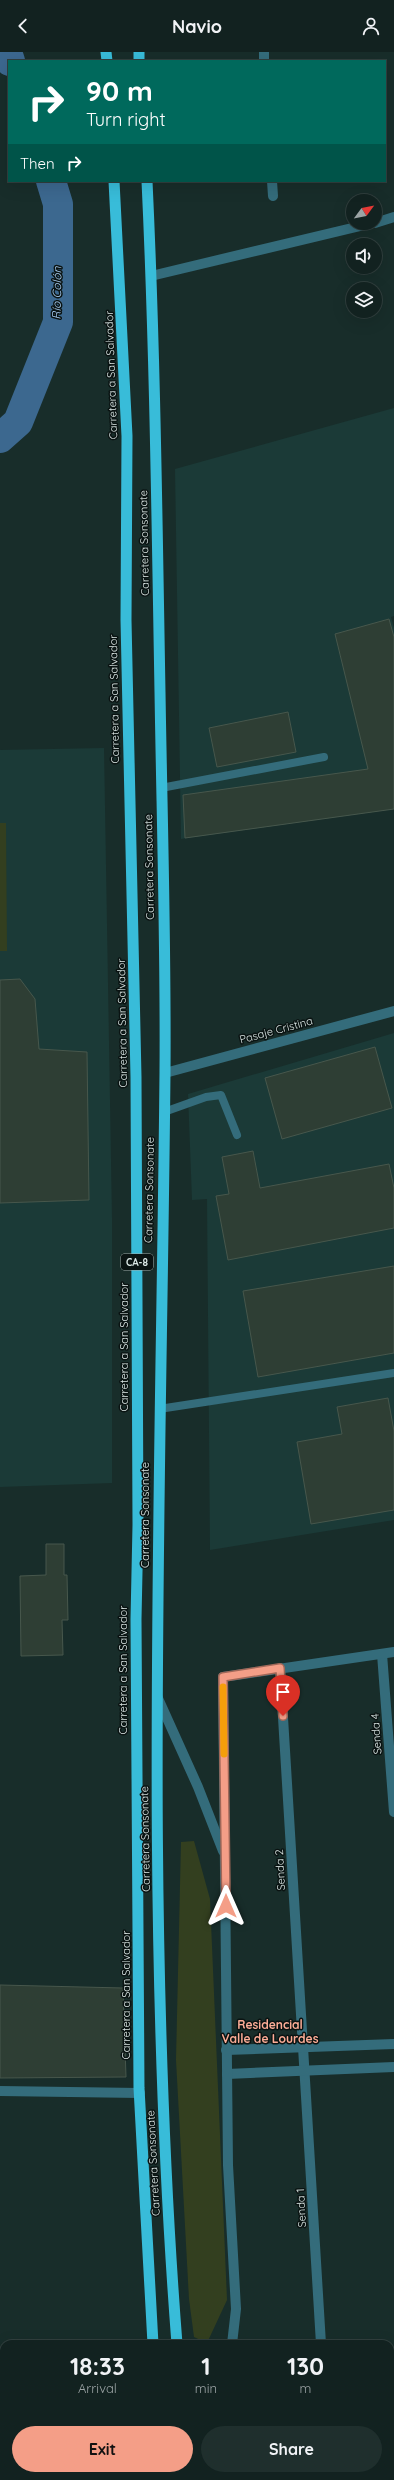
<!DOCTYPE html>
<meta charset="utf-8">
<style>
:root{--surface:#122220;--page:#1f2f2d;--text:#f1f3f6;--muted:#9ca4a5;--line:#313f3e;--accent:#f49e87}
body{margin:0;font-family:Quicksand,sans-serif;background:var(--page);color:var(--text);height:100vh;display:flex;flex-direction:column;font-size:15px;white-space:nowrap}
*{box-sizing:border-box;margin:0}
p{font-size:13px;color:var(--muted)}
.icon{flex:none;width:22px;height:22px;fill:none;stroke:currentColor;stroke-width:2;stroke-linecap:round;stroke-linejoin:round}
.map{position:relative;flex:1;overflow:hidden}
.drawer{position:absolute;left:0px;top:2288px;width:394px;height:140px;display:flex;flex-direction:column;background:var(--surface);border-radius:12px 12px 0 0;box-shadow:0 4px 16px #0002,0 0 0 1px var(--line)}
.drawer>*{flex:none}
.banner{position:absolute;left:8px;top:8px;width:378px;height:122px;border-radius:0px;box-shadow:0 4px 16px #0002,0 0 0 1px var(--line);background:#00695c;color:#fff;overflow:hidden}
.needle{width:26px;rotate:58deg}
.tools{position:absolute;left:346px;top:142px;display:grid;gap:8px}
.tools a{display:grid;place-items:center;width:36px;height:36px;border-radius:50%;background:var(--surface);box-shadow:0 4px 16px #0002,0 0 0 1px var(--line);font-size:20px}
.pin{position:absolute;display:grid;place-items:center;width:34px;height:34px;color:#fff;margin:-41px -17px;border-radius:50% 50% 50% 0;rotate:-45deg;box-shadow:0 0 4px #0007}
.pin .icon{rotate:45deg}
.me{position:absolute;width:44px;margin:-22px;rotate:0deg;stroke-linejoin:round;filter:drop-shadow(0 0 3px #0008)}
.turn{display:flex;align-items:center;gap:14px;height:84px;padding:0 12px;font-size:18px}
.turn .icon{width:52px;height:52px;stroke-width:2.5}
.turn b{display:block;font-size:28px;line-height:34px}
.then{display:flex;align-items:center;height:38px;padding:0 12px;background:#0003;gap:8px;font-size:15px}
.eta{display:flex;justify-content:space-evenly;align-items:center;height:68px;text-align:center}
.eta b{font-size:24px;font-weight:700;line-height:28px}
.action{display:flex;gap:8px;margin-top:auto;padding:8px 12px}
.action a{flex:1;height:46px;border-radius:24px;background:var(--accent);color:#111;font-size:16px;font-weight:700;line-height:46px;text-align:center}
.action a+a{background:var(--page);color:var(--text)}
header{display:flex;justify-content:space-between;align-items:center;height:52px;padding:0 12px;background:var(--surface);font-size:18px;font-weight:700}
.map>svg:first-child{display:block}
.built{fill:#1b3a37}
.green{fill:#333f1f}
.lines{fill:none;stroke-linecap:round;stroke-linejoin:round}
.river{stroke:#3c688f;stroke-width:30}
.building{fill:#2e3e34;stroke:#47574c}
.service{stroke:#346c7b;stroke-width:8}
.minor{stroke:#346c7b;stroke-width:10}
.trunk{stroke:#38bcd9;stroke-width:11}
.route-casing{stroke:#9f6758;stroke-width:10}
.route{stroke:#f49e87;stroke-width:7}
.slow{stroke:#f59e0b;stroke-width:7}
.labels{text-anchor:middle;stroke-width:3;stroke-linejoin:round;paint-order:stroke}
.shield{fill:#0a1312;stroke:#9ea9a7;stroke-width:1}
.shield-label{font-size:10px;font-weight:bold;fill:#dde9e7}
.street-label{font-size:11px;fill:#dde9e7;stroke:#0a1312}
.water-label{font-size:12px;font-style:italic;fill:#a9cff4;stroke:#0a1312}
.neighbourhood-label{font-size:12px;font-weight:bold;fill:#fdad97;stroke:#0a1312}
</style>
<header><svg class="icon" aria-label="back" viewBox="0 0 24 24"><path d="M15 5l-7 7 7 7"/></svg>Navio<svg class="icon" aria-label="person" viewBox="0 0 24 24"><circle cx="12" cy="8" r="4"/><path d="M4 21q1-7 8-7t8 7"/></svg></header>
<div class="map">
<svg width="394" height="2428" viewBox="0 0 394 2428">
<rect width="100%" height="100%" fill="#182d2a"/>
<g class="built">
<path d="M394,356v208l-3,1 3,11v181l-213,30 -6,-370z"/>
<path d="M104,696l8,471v264l-112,4v-737z"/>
<path d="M394,981v487l-184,30 -3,-351 -15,1 -4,-106z"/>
</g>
<g class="green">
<path d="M0,771h6l1,128h-7z"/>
<path d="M194,1789l16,58 17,401 -20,43 -13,-6 -5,-38 -13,-239 5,-218z"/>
</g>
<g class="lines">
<g class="river">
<path d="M7,0l3,9"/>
<path d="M0,386l18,-16 40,-100v-118l-7,-23"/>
</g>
</g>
<g class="building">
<path d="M389,567l5,18v172l-209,29 -2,-43 185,-26 -33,-135z"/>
<path d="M288,660l8,40 -79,15 -8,-39z"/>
<path d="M20,927l15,20 4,50 48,3 2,148 -89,3v-223z"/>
<path d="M375,995l17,61 -110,31 -17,-61z"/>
<path d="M253,1099l7,37 129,-24 5,24v40l-166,32 -12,-64 13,-2 -7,-37z"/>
<path d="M394,1214v87l-136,24 -15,-86z"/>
<path d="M388,1346l6,33v79l-83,14 -14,-82 45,-8 -5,-27z"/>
<path d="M46,1492h18v31h3l1,45h-6l1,35 -42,1 -1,-80 26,-1z"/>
<path d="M0,1933l123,3 3,89 -126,1z"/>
</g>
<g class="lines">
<g class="service">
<path d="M161,736l163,-31"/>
<path d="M164,1060l42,-15 15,-2 16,40"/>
<path d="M159,1357l235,-36"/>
</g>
<g class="minor">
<path d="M264,0v9"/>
<path d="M272,129l1,15"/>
<path d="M375,171l19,-6"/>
<path d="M151,224l222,-53"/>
<path d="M165,1021l229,-62"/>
<path d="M382,1602l12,158"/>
<path d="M280,1616l41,676"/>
<path d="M157,1644l41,91 25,64"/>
<path d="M226,1998l168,-6"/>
<path d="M227,2022l167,-7"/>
<path d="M0,2039l140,2"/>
<path d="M232,2292l4,-35 -8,-144 -5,-488 171,-25"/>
</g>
<g class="trunk">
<path d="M106,0l1,9"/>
<path d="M139,0v9"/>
<path d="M114,129l13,255 -1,184 10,457 2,448 -2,94 3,469 14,256"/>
<path d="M147,129c8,170 10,340 13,511 2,127 6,254 5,380 -4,424 -21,849 12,1272"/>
<path d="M163,2424v4"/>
<path d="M189,2424v4"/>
</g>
</g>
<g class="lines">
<g class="route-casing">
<path id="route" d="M226,1854l-3,-229 57,-9 3,48"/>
</g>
<use href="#route" class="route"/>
<path class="slow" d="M223,1635l1,67"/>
</g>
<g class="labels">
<rect class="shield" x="121" y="1202" width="32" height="16" rx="3"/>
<g class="shield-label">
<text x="137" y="1214">CA-8</text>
</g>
<g class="street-label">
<text transform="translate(111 323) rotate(-92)" y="4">Carretera a San Salvador</text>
<text transform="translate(144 491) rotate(-91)" y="4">Carretera Sonsonate</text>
<text transform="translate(114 647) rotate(-91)" y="4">Carretera a San Salvador</text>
<text transform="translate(149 815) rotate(-91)" y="4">Carretera Sonsonate</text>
<text transform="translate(122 971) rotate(-91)" y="4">Carretera a San Salvador</text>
<text transform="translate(276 978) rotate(-15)" y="4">Pasaje Cristina</text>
<text transform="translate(149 1138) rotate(-89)" y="4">Carretera Sonsonate</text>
<text transform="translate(124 1295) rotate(-90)" y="4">Carretera a San Salvador</text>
<text transform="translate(145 1463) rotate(-90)" y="4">Carretera Sonsonate</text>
<text transform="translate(123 1618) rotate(-90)" y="4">Carretera a San Salvador</text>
<text transform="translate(376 1682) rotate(-94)" y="4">Senda 4</text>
<text transform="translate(145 1787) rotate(-91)" y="4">Carretera Sonsonate</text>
<text transform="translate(280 1818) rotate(-93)" y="4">Senda 2</text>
<text transform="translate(126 1943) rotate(-90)" y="4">Carretera a San Salvador</text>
<text transform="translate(153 2111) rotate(-93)" y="4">Carretera Sonsonate</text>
<text transform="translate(301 2156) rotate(-93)" y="4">Senda 1</text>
</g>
<g class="water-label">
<text transform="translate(57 241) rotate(-89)" y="4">Río Colón</text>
</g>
<g class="neighbourhood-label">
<text x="270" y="1977">Residencial<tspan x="270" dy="14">Valle de Lourdes</tspan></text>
</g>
</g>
</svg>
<div class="tools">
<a><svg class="needle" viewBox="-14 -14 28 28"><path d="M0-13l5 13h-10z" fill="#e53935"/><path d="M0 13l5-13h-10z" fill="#9ca4a5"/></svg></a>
<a><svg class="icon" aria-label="sound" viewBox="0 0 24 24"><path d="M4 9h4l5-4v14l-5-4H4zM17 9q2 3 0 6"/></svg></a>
<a><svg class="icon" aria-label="layers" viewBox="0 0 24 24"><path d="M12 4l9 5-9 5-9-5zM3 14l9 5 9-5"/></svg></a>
</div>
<div class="pin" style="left:283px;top:1664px;background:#d93025"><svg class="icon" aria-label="arrive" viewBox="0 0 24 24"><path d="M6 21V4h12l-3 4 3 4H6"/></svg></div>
<svg class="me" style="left:226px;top:1854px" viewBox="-20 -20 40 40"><path d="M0-17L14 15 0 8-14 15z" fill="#f49e87" stroke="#fff" stroke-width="4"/></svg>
<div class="banner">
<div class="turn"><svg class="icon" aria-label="right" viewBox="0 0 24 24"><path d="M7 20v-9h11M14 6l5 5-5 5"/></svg><div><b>90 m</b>Turn right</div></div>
<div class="then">Then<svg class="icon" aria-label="right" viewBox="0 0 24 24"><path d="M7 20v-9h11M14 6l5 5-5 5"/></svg></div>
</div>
<section class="drawer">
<div class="eta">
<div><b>18:33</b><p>Arrival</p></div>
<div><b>1</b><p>min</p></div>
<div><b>130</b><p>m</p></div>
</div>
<div class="action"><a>Exit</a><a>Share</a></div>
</section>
</div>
